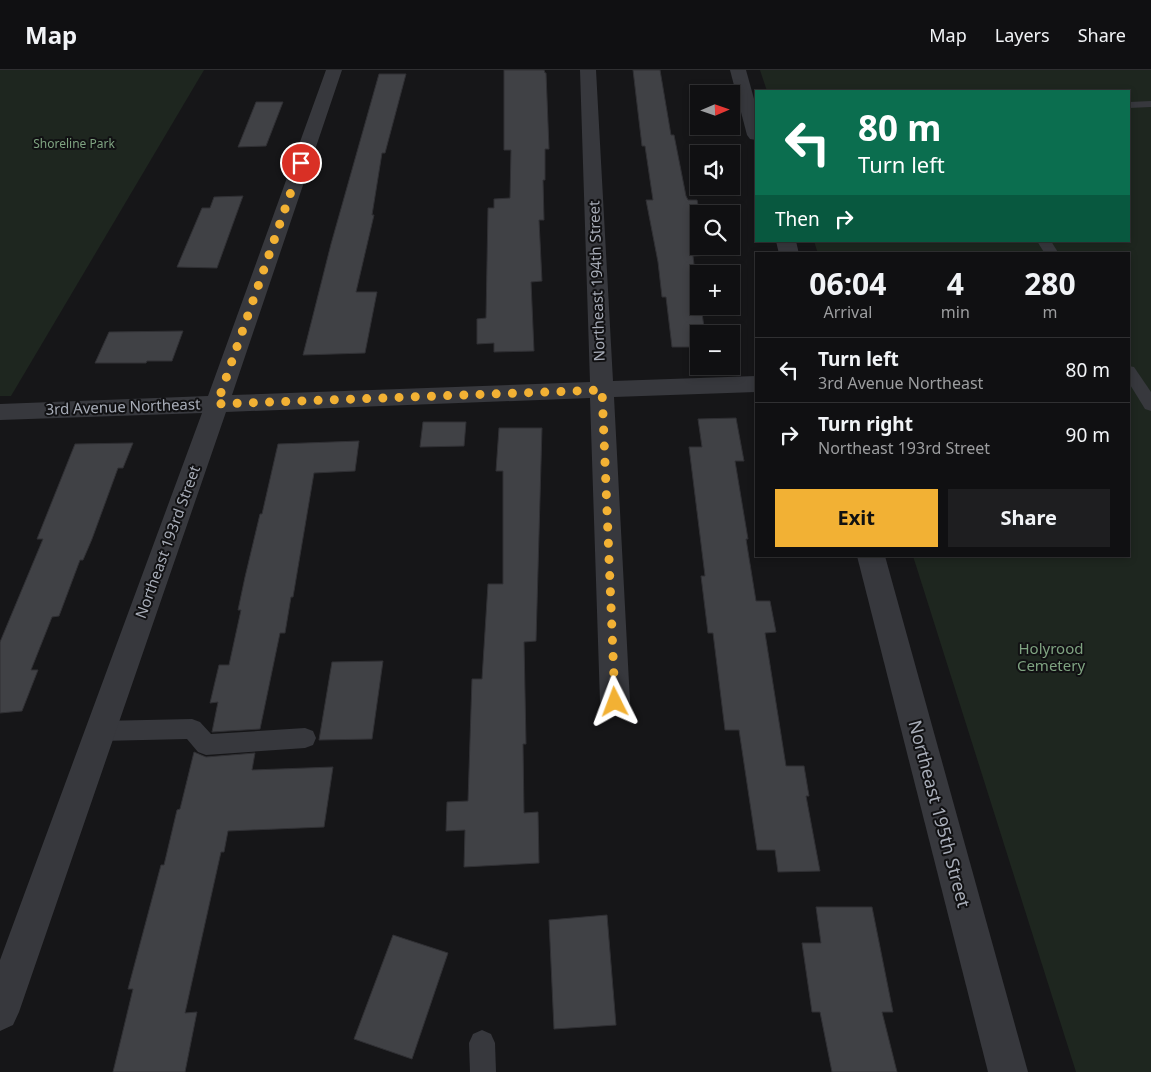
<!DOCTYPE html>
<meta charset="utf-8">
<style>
:root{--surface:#101012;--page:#1e1e20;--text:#f1f3f6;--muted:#9c9d9f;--line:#303032;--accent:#f2b134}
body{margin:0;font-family:"Noto Sans",sans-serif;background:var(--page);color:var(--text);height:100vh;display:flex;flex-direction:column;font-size:19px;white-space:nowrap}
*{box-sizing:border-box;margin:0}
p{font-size:16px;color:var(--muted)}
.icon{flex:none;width:28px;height:28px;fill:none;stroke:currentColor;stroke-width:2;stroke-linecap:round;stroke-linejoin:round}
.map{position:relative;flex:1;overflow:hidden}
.sheet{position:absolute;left:755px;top:182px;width:375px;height:305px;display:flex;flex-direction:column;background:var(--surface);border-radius:0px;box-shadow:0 2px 8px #0003,0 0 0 1px var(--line)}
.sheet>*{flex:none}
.banner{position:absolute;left:755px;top:20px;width:375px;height:152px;border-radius:0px;box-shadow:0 2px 8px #0003,0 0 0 1px var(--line);background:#0b6e4f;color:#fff;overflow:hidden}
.needle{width:32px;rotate:88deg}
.fabs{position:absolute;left:690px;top:15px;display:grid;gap:10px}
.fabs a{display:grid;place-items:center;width:50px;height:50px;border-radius:0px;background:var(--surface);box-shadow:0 2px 8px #0003,0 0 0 1px var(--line);font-size:25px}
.pin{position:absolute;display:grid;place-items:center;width:42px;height:42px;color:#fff;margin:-21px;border:2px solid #fff;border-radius:50%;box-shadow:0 1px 5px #0007}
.me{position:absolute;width:55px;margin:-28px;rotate:357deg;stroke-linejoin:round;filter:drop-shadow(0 0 4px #0008)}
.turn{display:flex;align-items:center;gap:18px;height:105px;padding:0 20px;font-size:22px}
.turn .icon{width:65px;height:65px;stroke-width:2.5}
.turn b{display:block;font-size:35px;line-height:42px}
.then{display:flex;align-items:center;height:48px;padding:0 20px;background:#0003;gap:10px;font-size:19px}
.eta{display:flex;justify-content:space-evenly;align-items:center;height:85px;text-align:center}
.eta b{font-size:30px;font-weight:700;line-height:35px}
.button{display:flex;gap:10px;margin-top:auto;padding:10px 20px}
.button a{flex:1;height:58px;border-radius:0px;background:var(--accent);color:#111;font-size:20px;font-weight:700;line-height:58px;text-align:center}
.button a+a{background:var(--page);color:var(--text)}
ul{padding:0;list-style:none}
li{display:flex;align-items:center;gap:15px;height:65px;padding:0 20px;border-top:1px solid var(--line)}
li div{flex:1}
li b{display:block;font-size:19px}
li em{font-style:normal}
header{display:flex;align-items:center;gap:30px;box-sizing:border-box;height:70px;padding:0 25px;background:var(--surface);border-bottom:1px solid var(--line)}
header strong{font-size:24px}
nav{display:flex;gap:28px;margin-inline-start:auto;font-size:18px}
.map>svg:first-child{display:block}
.green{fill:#1e261f}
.building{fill:#404145;stroke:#303034}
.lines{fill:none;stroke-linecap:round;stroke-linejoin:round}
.lane{fill:#37383d;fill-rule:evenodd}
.street{fill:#37383d;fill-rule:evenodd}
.route{stroke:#f2b134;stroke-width:9;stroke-dasharray:0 16.2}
.labels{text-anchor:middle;stroke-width:4;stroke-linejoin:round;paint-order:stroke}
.far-park-label{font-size:12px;fill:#7fa381;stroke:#111113}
.street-label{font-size:15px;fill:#a8adb8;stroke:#111113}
.park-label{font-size:15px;fill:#7fa381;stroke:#111113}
.near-street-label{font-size:18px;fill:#a8adb8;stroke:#111113}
</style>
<header>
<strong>Map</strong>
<nav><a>Map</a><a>Layers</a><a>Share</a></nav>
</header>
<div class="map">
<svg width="1151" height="1002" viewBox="0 0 1151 1002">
<rect width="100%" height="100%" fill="#161618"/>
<g class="green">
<path d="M0,0h204l-193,326h-11z"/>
<path d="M760,0h391v1002h-75l-163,-516h216v-302h-311l-4,-13h315v-150h-362z"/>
</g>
<g class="building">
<path d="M504,0h40l1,3h1l3,76h-4v31h-2l1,40h-5l3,61 -11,1 3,69 -40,1v-9l-17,1v-25l9,-1 2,-110h6v-9l16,-1 1,-48h-7z"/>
<path d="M633,0h27l11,65h3l12,61 2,4h9l3,14 -1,32h9l2,9 -17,1 6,50h2l4,28h-6v13h-27l-6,-50h-4l-4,-35 -12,-62h7l-8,-54h-3z"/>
<path d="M379,4h27l-21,79h-3l-10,62h2l-18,77h21l-12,61 -62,2 28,-111z"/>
<path d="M256,32h27l-17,44 -28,1z"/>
<path d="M243,126l-26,72 -40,-1 25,-59h8l4,-11z"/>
<path d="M183,261l-11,30h-25l-1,2h-51l14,-31z"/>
<path d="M736,348l8,43h-9l13,78h-2l10,62h14l6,31 -11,1 21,133h18l5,30h-3l14,75 -42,1 -3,-22h-18l-18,-120h-14l-12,-97h-5l-7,-57h4l-16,-129h13l-4,-28z"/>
<path d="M423,352h43l-2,24 -44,1z"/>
<path d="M499,358h43l-6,213 -12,1 2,102h-3l1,69 14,-1 1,51 -75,4 1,-37 -19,1 1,-29 21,-1 4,-122h10l6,-95h15v-113h-7z"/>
<path d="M359,371l-4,30 -41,2 -21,124h-2l-6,36h-5l-20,96 -48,3 6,-30 -8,1 9,-38h10l12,-55h-3l7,-33 15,-63h2l16,-70z"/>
<path d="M133,373l-10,25h-5l-26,71 -9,21h-3l-21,56 -7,1 -21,53h7l-16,41 -22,2v-71l43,-103h-6l38,-95z"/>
<path d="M383,591l-11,78 -53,1 13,-78z"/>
<path d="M194,682l12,5 49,-4 -3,17 81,-3 -9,60 -96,4 -4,21h-3l-36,161 12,-1 -12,60h-72l20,-83h-5l33,-124h3l13,-55 3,-1z"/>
<path d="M816,837h56l21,105h-11l15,60h-65l-12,-60h-8l-10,-69h19z"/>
<path d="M607,845l9,110 -62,4 -5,-109z"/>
<path d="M393,865l55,18 -36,106 -58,-20z"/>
</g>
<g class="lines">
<g class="lane">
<path d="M1151,31v6l-22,1v-6z"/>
<path d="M1037,171h14l8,13h-14z"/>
<path d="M1129,296l5,1 17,25v19l-6,-2 -16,-26z"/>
<path d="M192,649l8,3 11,12 94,-6 8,3 3,7 -3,7 -8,3 -99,7 -8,-3 -11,-13 -87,2 -8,-3 -3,-7 3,-7 8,-3z"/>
<path d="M482,960l9,4 4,9 1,29h-26l-1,-29 4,-9z"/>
</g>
<g class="street">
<path d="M326,0h16l-110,325 358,-13 -10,-312h16l17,311 143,-5v16l-142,5 16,305 -4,10 -11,4 -11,-4 -4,-10 -10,-304 -364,14 -207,600 -6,13 -13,6v-71l202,-547 -202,7v-16l208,-8z"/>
<path d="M730,0h16l10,36v34l-6,-1 -3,-4z"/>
<path d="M776,171h20l3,13h-20z"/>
<path d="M857,486h28l143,516h-40z"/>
</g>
</g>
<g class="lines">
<path class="route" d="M301,93l-84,241 385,-14 13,312"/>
</g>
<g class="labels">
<g class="far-park-label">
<text x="74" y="78">Shoreline Park</text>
</g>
<g class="street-label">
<text transform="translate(597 211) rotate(-92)" y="5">Northeast 194th Street</text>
<text transform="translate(123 337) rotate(-2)" y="5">3rd Avenue Northeast</text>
<text transform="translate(168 472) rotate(-70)" y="5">Northeast 193rd Street</text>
</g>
<g class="park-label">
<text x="1051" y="584">Holyrood<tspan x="1051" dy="17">Cemetery</tspan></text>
</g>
<g class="near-street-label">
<text transform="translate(939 744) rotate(75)" y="6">Northeast 195th Street</text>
</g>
</g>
</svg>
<div class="fabs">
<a><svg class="needle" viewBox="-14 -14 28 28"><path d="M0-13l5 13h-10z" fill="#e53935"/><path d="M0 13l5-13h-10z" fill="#9c9d9f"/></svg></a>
<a><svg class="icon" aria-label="sound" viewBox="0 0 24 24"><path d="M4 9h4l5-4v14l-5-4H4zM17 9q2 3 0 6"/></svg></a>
<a><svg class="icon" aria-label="search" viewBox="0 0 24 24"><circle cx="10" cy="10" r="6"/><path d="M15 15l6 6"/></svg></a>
<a>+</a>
<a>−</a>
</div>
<div class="pin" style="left:301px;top:93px;background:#d93025"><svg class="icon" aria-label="arrive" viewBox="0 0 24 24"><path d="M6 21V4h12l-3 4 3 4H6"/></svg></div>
<svg class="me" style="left:615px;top:632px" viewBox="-20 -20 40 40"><path d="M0-17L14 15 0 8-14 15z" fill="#f2b134" stroke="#fff" stroke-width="4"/></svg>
<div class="banner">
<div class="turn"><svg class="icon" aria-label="left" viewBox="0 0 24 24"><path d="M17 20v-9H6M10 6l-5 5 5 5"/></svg><div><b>80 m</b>Turn left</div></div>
<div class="then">Then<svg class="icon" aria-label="right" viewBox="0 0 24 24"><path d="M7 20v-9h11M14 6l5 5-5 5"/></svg></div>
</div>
<section class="sheet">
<div class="eta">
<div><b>06:04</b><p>Arrival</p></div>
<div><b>4</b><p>min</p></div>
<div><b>280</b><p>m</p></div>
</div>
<ul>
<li><svg class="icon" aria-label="left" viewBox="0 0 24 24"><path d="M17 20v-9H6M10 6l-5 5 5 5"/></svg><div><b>Turn left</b><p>3rd Avenue Northeast</p></div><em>80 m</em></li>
<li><svg class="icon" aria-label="right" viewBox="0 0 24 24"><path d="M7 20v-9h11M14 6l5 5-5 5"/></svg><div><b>Turn right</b><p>Northeast 193rd Street</p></div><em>90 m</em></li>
</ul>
<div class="button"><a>Exit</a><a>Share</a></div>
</section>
</div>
